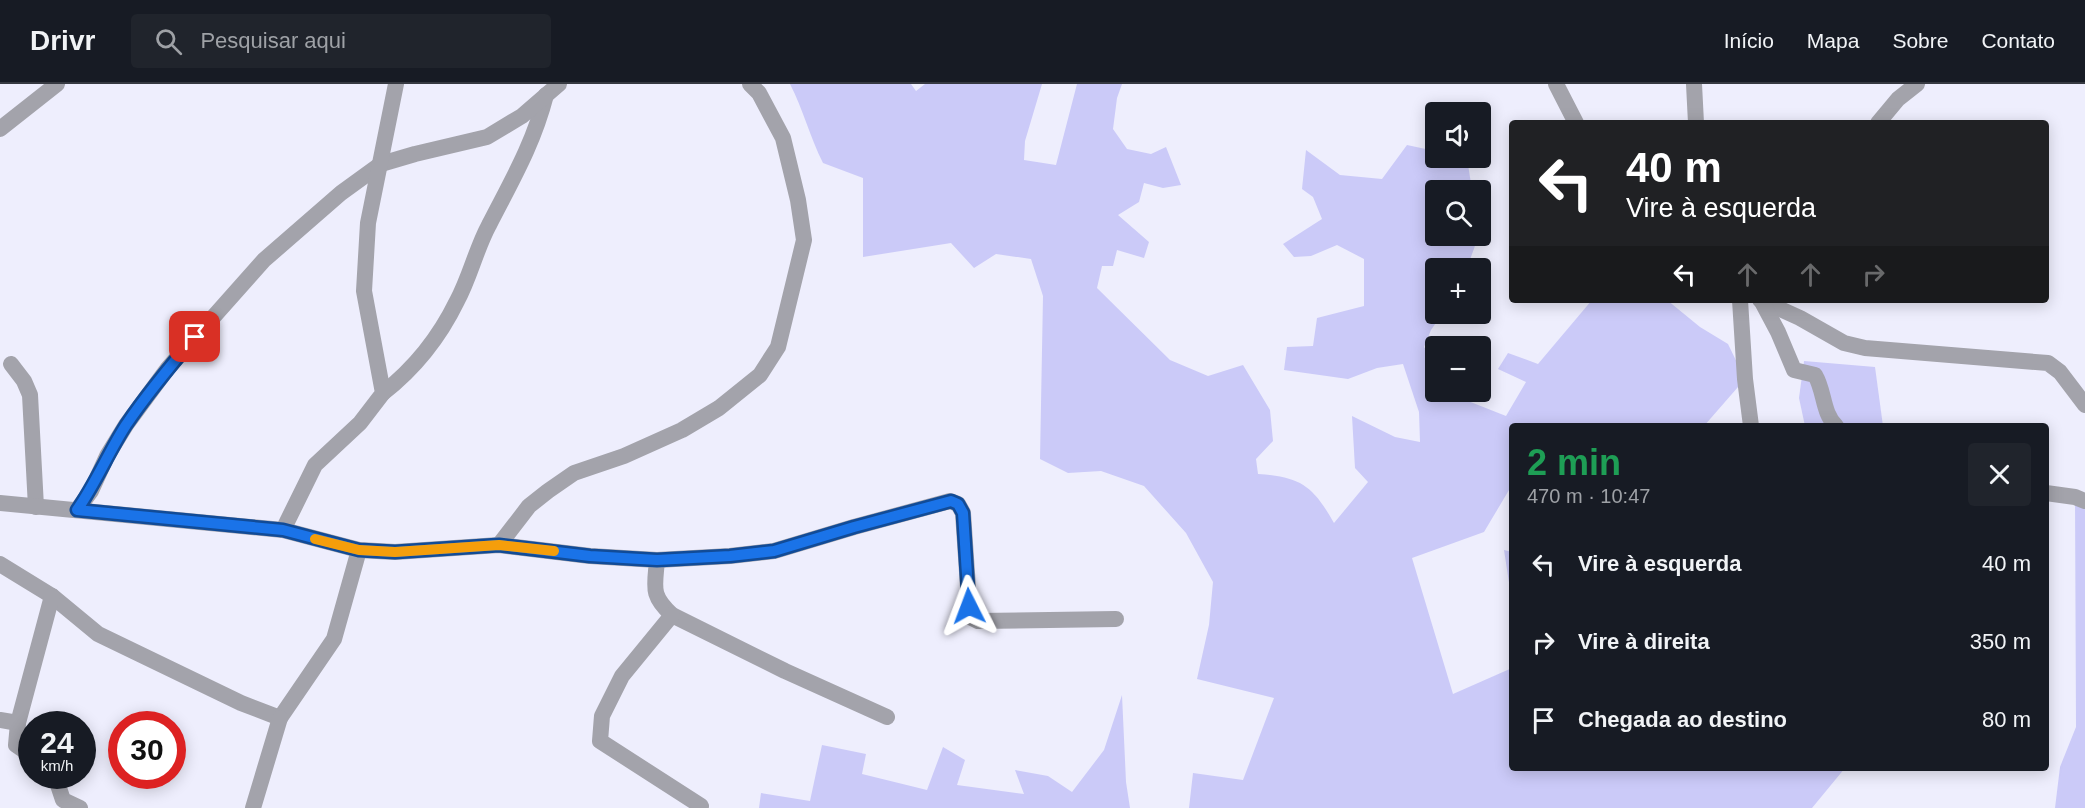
<!DOCTYPE html>
<html lang="pt">
<meta charset="utf-8">
<style>
:root{--surface:#171b24;--page:#20242c;--text:#f1f3f6;--muted:#9ea1a6;--line:#363941}
body{margin:0;font-family:Arial,sans-serif;background:var(--page);color:var(--text);height:100vh;display:flex;flex-direction:column;font-size:22px;white-space:nowrap}
*{box-sizing:border-box;margin:0}
p{font-size:20px;color:var(--muted)}
.icon{flex:none;width:33px;height:33px;fill:none;stroke:currentColor;stroke-width:2;stroke-linecap:round;stroke-linejoin:round}
.map{position:relative;flex:1;overflow:hidden}
.drawer{position:absolute;left:1509px;top:339px;width:540px;height:348px;display:flex;flex-direction:column;background:var(--surface);border-radius:6px;box-shadow:0 3px 15px #0003}
.drawer>*{flex:none}
.top-card{position:absolute;left:1509px;top:36px;width:540px;height:183px;border-radius:6px;box-shadow:0 3px 15px #0003;background:#202124;color:#fff;overflow:hidden}
.buttons{position:absolute;left:1425px;top:18px;display:grid;gap:12px}
.buttons a{display:grid;place-items:center;width:66px;height:66px;border-radius:6px;background:var(--surface);box-shadow:0 3px 15px #0003;font-size:30px}
.speed{position:absolute;left:18px;top:627px;display:flex;gap:12px;font-size:30px;font-weight:700;text-align:center}
.speed>*{display:grid;place-content:center;width:78px;height:78px;border-radius:50%;background:var(--surface);box-shadow:0 3px 15px #0003;line-height:1}
.speed small{font-size:15px;font-weight:400}
.speed .limit{border:9px solid #d22;background:#fff;color:#111}
.pin{position:absolute;display:grid;place-items:center;width:51px;height:51px;color:#fff;margin:-26px;border-radius:12px;box-shadow:0 3px 9px #0006}
.me{position:absolute;width:66px;margin:-33px;rotate:357deg;stroke-linejoin:round;filter:drop-shadow(0 0 4px #0008)}
.turn{display:flex;align-items:center;gap:21px;height:126px;padding:0 18px;font-size:27px}
.turn .icon{width:78px;height:78px;stroke-width:2.5}
.turn b{display:block;font-size:42px;line-height:51px}
.lanes{display:flex;align-items:center;height:57px;padding:0 18px;background:#0003;justify-content:center;gap:30px;direction:ltr}
.lanes .off{opacity:.35}
.round{display:grid;place-items:center;flex:none;width:63px;height:63px;border-radius:6px;background:var(--page)}
.overview{display:flex;align-items:center;justify-content:space-between;height:102px;padding:0 18px}
h1{font-size:36px;font-weight:700;line-height:45px;color:#1e9e55}
ul{padding:0;list-style:none}
li{display:flex;align-items:center;gap:18px;height:78px;padding:0 18px}
li div{flex:1}
li b{display:block;font-size:22px}
li em{font-style:normal}
header{display:flex;align-items:center;gap:36px;box-sizing:border-box;height:84px;padding:0 30px;background:var(--surface);border-bottom:2px solid var(--line)}
header strong{font-size:28px}
nav{display:flex;gap:33px;margin-inline-start:auto;font-size:21px}
.search{width:420px;height:54px;background:var(--page);display:flex;align-items:center;gap:15px;box-sizing:border-box;padding:0 21px;border-radius:6px;color:var(--muted);font-size:22px}
.map>svg:first-child{display:block}
.green{fill:#cbcaf8}
.lines{fill:none;stroke-linecap:round;stroke-linejoin:round}
.minor{stroke:#a3a3ab;stroke-width:16}
.route-casing{stroke:#114b97;stroke-width:15}
.route{stroke:#1a73e8;stroke-width:10}
.slow{stroke:#f59e0b;stroke-width:10}
</style>
<header>
<strong>Drivr</strong>
<div class="search"><svg class="icon" aria-label="search" viewBox="0 0 24 24"><circle cx="10" cy="10" r="6"/><path d="M15 15l6 6"/></svg>Pesquisar aqui</div>
<nav><a>Início</a><a>Mapa</a><a>Sobre</a><a>Contato</a></nav>
</header>
<div class="map">
<svg width="2085" height="724" viewBox="0 0 2085 724">
<rect width="100%" height="100%" fill="#eeeefd"/>
<g class="green">
<path d="M790,0h121l5,7 9,-7h117l-17,57 -1,19 32,5 21,-81h45l-5,14 -4,31 14,20 24,5 15,-7 15,38 -18,3 -19,-5 -5,19 -21,13 31,27 -5,16 -27,-8 -4,16h-11l-5,22 73,72 38,16 35,-11 27,45 3,31 -17,18 2,15c43,3 55,12 76,49l34,-41 -13,-14 -3,-52 43,21 25,5 -1,-30 -16,-48 -26,4 -29,11 -64,-9 3,-23 26,-1 4,-28 47,-12v-47l-27,-14 -26,11 -17,1 -11,-13 39,-25 -9,-22 -11,-8 4,-39 34,25 42,4 25,-34 28,6 1,7h31l5,32h-36v46h39l1,7 -9,25h-31v46h6l-11,16 -7,17 11,14 1,31h24l8,9 38,15 20,-34 -28,-13 10,-16 30,11 54,-64h75l33,27 28,17 17,35 -41,47h-192v59l-28,47 -72,26 41,136 59,-26v100h333l-33,40h-623l4,-35 50,7 31,-82 -77,-19 12,-54 4,-43 -27,-49 -42,-47 -43,-15 -33,2 -28,-14 3,-163 -12,-37 -35,-5 -22,14 -23,-25 -88,14v-79l-40,-15c-13,-26 -20,-54 -33,-79z"/>
<path d="M1804,277l71,6 8,59h-78l-6,-28z"/>
<path d="M2075,413l10,4v307h-30l5,-41 16,-40z"/>
<path d="M1504,466l8,2v50z"/>
<path d="M1122,611l4,87 4,26h-371l2,-15 49,8 12,-56 44,9 -4,20 65,16 16,-43 22,13 -8,25 67,9 -9,-24 33,6 24,16 32,-42z"/>
</g>
<g class="lines">
<g class="minor">
<path d="M1556,0l20,39"/>
<path d="M1694,0l2,39"/>
<path d="M1878,39l20,-24 19,-15"/>
<path d="M0,45l57,-45"/>
<path d="M1740,216l5,79 6,47"/>
<path d="M1760,216l40,18 44,25 21,5 183,15 12,9 25,33"/>
<path d="M1761,216l17,32 16,38 21,5c10,17 7,37 21,51"/>
<path d="M11,280l13,17 6,14 6,112"/>
<path d="M383,309c32,-25 56,-55 74,-92 13,-24 19,-52 32,-76 23,-45 44,-80 57,-130"/>
<path d="M2046,409l29,4 10,4"/>
<path d="M0,419l283,27 76,20 36,2 104,-7 91,11 67,4 73,-4 44,-5 80,-24 96,-26 8,3 5,9 7,104 8,4 138,-2"/>
<path d="M77,426l14,-19 16,-35 19,-31 42,-57 96,-108 77,-67 40,-29 34,-10 72,-17 35,-21 37,-32"/>
<path d="M283,446l32,-65 45,-42 23,-30 -19,-102 4,-68 28,-139"/>
<path d="M499,461l30,-39 19,-15 26,-18 50,-17 58,-26 37,-22 41,-33 18,-28 26,-107 -6,-40 -15,-62 -24,-45 -9,-9"/>
<path d="M657,476c-2,27 -7,35 15,55l113,56 102,46"/>
<path d="M0,480l52,32 46,38 143,69 39,15 54,-79 25,-89"/>
<path d="M672,531l-50,61 -20,40 -2,25 101,65"/>
<path d="M0,636l18,3"/>
<path d="M32,672l-16,-11 2,-22 34,-127"/>
<path d="M55,692l8,24 17,8"/>
<path d="M253,724l27,-90"/>
</g>
</g>
<g class="lines">
<g class="route-casing">
<path id="route" d="M195,253c-24,28 -48,57 -69,88 -18,28 -30,58 -49,85l206,20 76,20 36,2 104,-7 91,11 67,4 73,-4 44,-5 80,-24 97,-26 7,3 5,9 6,93"/>
</g>
<use href="#route" class="route"/>
<path class="slow" d="M315,455l44,11 36,2 104,-7 55,6"/>
</g>
</svg>
<div class="buttons">
<a><svg class="icon" aria-label="sound" viewBox="0 0 24 24"><path d="M4 9h4l5-4v14l-5-4H4zM17 9q2 3 0 6"/></svg></a>
<a><svg class="icon" aria-label="search" viewBox="0 0 24 24"><circle cx="10" cy="10" r="6"/><path d="M15 15l6 6"/></svg></a>
<a>+</a>
<a>−</a>
</div>
<div class="speed"><div>24<small>km/h</small></div><div class="limit">30</div></div>
<div class="pin" style="left:195px;top:253px;background:#d93025"><svg class="icon" aria-label="arrive" viewBox="0 0 24 24"><path d="M6 21V4h12l-3 4 3 4H6"/></svg></div>
<svg class="me" style="left:969px;top:522px" viewBox="-20 -20 40 40"><path d="M0-17L14 15 0 8-14 15z" fill="#1a73e8" stroke="#fff" stroke-width="4"/></svg>
<div class="top-card">
<div class="turn"><svg class="icon" aria-label="left" viewBox="0 0 24 24"><path d="M17 20v-9H6M10 6l-5 5 5 5"/></svg><div><b>40 m</b>Vire à esquerda</div></div>
<div class="lanes"><svg class="icon" aria-label="left" viewBox="0 0 24 24"><path d="M17 20v-9H6M10 6l-5 5 5 5"/></svg><svg class="icon off" aria-label="ahead" viewBox="0 0 24 24"><path d="M12 20V5M6 11l6-6 6 6"/></svg><svg class="icon off" aria-label="ahead" viewBox="0 0 24 24"><path d="M12 20V5M6 11l6-6 6 6"/></svg><svg class="icon off" aria-label="right" viewBox="0 0 24 24"><path d="M7 20v-9h11M14 6l5 5-5 5"/></svg></div>
</div>
<section class="drawer">
<div class="overview"><div><h1>2 min</h1><p>470 m · 10:47</p></div><a class="round"><svg class="icon" aria-label="close" viewBox="0 0 24 24"><path d="M6 6l12 12M18 6L6 18"/></svg></a></div>
<ul>
<li><svg class="icon" aria-label="left" viewBox="0 0 24 24"><path d="M17 20v-9H6M10 6l-5 5 5 5"/></svg><div><b>Vire à esquerda</b></div><em>40 m</em></li>
<li><svg class="icon" aria-label="right" viewBox="0 0 24 24"><path d="M7 20v-9h11M14 6l5 5-5 5"/></svg><div><b>Vire à direita</b></div><em>350 m</em></li>
<li><svg class="icon" aria-label="arrive" viewBox="0 0 24 24"><path d="M6 21V4h12l-3 4 3 4H6"/></svg><div><b>Chegada ao destino</b></div><em>80 m</em></li>
</ul>
</section>
</div>
